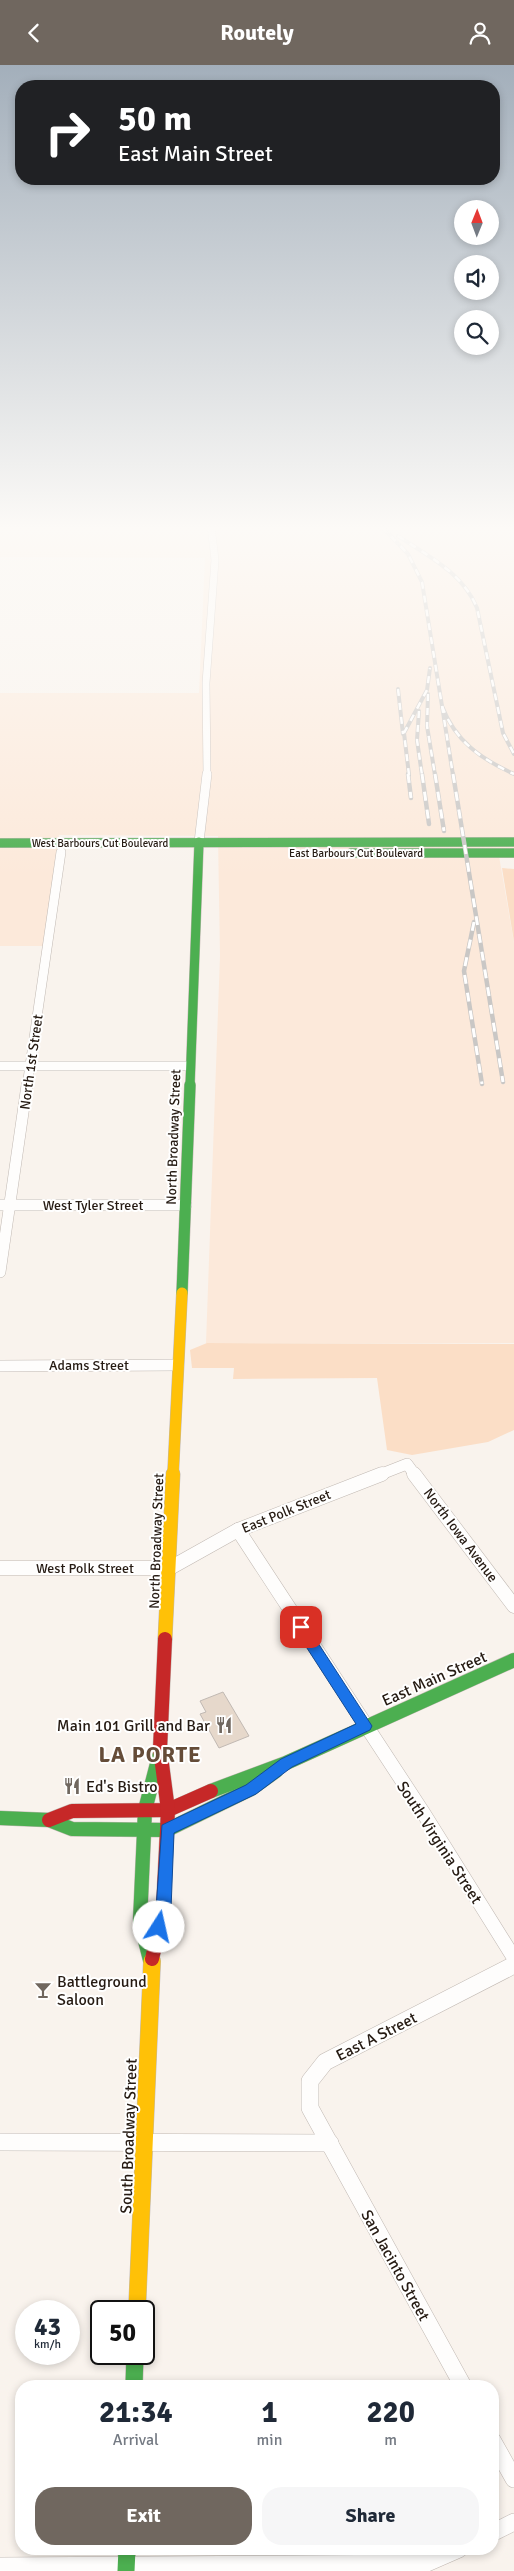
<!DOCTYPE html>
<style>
:root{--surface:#fff;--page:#f6f6f7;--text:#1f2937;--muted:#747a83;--accent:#70675f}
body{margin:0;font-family:Signika,sans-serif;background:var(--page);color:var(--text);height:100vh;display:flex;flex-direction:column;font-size:19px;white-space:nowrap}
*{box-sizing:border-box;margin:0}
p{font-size:16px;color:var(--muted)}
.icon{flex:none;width:28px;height:28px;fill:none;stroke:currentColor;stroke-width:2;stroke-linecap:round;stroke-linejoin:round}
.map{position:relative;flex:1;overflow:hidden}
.drawer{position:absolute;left:15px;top:2315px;width:484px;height:175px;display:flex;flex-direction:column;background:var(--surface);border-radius:20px;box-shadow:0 2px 8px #0003}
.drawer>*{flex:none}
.guide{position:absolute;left:15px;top:15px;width:485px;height:105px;border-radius:20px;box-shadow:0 2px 8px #0003;background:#202124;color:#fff;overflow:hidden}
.needle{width:32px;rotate:1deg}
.controls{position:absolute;left:454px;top:135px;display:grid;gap:10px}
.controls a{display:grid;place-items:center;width:45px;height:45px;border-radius:50%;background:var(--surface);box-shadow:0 2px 8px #0003;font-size:25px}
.speed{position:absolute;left:15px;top:2235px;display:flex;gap:10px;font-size:25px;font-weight:700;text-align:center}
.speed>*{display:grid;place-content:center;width:65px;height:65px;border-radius:50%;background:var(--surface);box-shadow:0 2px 8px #0003;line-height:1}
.speed small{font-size:12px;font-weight:400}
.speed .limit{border:2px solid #111;border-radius:8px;background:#fff;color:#111}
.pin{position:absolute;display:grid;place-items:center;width:42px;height:42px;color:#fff;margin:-21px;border-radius:10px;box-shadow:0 2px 8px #0006}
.me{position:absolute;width:55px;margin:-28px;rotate:10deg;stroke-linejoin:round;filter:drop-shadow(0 0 4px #0008)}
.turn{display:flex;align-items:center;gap:18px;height:105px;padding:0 20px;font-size:22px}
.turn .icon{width:65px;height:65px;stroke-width:2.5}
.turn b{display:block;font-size:35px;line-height:42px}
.eta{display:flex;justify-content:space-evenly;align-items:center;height:85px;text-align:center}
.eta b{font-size:30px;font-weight:700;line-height:35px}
.cta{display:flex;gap:10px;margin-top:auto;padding:10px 20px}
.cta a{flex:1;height:58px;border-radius:20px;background:var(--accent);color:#fff;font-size:20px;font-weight:700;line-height:58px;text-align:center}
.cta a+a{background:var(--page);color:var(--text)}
header{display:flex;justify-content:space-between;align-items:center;height:65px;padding:0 20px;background:var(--accent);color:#fff;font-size:22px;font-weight:700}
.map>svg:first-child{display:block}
.built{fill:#fce9da}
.green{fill:#fbdec6}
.building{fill:#e6d8cb;stroke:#c1b9b3}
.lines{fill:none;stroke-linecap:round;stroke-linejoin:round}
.street-far4-casing{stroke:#c0b8b2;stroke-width:8}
.street-far3-casing{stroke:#c0b8b2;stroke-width:10}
.street-far2-casing{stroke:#c0b8b2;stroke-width:12}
.street-far1-casing{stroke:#c0b8b2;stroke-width:15}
.street-casing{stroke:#c0b8b2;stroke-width:18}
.fast-far3-casing{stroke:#c0b8b2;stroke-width:10}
.fast-far2-casing{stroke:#c0b8b2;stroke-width:12}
.fast-far1-casing{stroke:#c0b8b2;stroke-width:15}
.fast-casing{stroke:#c0b8b2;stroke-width:18}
.slow-far2-casing{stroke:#c0b8b2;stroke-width:12}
.slow-far1-casing{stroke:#c0b8b2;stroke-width:15}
.slow-casing{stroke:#c0b8b2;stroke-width:18}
.jam-casing{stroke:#c0b8b2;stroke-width:15}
.street-far4{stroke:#fefdfc;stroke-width:7}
.street-far3{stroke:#fefdfc;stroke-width:9}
.street-far2{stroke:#fefdfc;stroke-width:11}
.street-far1{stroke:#fefdfc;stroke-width:14}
.street{stroke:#fefdfc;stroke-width:17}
.fast-far3{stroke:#4caf50;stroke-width:9}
.fast-far2{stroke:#4caf50;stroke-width:11}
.fast-far1{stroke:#4caf50;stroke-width:14}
.fast{stroke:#4caf50;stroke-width:17}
.slow-far2{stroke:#ffc107;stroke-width:11}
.slow-far1{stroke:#ffc107;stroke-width:14}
.slow{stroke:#ffc107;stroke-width:17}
.jam{stroke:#c62828;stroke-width:14}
.rail-far1-casing{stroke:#c9c7c5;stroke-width:4}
.rail-casing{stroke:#c9c7c5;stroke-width:4.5}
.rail-far1{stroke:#fff;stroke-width:2.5;stroke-dasharray:7;stroke-linecap:butt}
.rail{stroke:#fff;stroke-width:3;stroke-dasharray:9;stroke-linecap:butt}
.route{fill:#1a73e8;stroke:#114b97}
.labels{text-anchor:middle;stroke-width:4;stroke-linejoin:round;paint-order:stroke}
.far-street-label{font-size:11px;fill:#261b13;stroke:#fff}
.street-label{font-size:14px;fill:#261b13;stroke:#fff}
.near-street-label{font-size:16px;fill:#261b13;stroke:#fff}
.near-poi-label{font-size:16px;fill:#261b13;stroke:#fff;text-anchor:start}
.near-district-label{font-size:22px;font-weight:bold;letter-spacing:1px;fill:#654c38;stroke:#fff}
</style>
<header><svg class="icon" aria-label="back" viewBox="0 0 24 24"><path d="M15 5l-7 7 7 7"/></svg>Routely<svg class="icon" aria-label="person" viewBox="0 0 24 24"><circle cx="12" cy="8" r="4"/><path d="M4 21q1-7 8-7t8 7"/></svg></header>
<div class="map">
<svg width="514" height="2506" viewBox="0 0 514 2506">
<rect width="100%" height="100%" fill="#f9f3ed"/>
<path class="built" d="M0,461h514v329l-15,1 15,87v400h-308l14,-387 -2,-120 -159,-1 -13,111h-46v-253h199l6,-135 -205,-1z"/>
<g class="green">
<path d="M502,803l12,1v73z"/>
<path d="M207,1278l307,1v86l-26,12 -76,13 -25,-5 -10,-72 -144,1 1,-11h-42l-2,-18z"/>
</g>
<path class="building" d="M223,1627l26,44 -30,12 -19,-34 6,-2 -6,-11z"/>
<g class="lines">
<g class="street-far4-casing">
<path id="street-far4" d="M207,710l-1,-92 9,-123 -4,-34"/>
</g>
<g class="street-far3-casing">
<g id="street-far3">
<path d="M199,777l8,-68"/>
<path d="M0,1001h190"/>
<path d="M27,1021l34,-234"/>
</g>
</g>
<g class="street-far2-casing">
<g id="street-far2">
<path d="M0,1140h186"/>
<path d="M0,1207l27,-187"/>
<path d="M0,1301l178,-1"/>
<path d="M379,1410l28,-11 8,11"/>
</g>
</g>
<g class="street-far1-casing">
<g id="street-far1">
<path d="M414,1409l100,132"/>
<path d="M238,1465l186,284 90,144"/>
<path d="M0,1503h170l68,-38 144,-56"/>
</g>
</g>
<g class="street-casing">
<g id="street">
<path d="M0,2077l330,1"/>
<path d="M463,2321l-153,-278v-27l15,-19 189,-97"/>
<path d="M492,2375l22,39"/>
<path d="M492,2468l22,-11"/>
<path d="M0,2501l427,-3 32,-14"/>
</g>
</g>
<g class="fast-far3-casing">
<g id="fast-far3">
<path d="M0,778l514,-1"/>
<path d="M351,788h163"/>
<path d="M190,1021l9,-244"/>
</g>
</g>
<g class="fast-far2-casing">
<path id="fast-far2" d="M182,1228l8,-208"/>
</g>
<g class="fast-far1-casing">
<g id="fast-far1">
<path d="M211,1726l75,-28 228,-103"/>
<path d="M0,1753l49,2 23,9 95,1 84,-41 25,-18"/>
<path d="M150,1895l-10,-39 5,-111 14,-54"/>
</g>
</g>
<g class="fast-casing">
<g id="fast">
<path d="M134,2321l1,-32"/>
<path d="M126,2506l1,-22"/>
</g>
</g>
<g class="slow-far2-casing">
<path id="slow-far2" d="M173,1410l9,-182"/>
</g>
<g class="slow-far1-casing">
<g id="slow-far1">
<path d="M165,1574l8,-165"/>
<path d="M152,1897v-3"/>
</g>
</g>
<g class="slow-casing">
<path id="slow" d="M137,2246l15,-350"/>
</g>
<g class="jam-casing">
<g id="jam">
<path d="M49,1755l23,-9 96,-1 43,-19"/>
<path d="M152,1894l11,-50 5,-99 -8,-61 5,-110"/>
</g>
</g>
<use href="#street-far4" class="street-far4"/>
<use href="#street-far3" class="street-far3"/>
<use href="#street-far2" class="street-far2"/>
<use href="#street-far1" class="street-far1"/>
<use href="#street" class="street"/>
<use href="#fast-far3" class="fast-far3"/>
<use href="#fast-far2" class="fast-far2"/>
<use href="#fast-far1" class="fast-far1"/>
<use href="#fast" class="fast"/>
<use href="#slow-far2" class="slow-far2"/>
<use href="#slow-far1" class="slow-far1"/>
<use href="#slow" class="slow"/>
<use href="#jam" class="jam"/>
<g class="rail-far1-casing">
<g id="rail-far1">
<path d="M381,461l27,28 14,28 20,124c13,35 39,53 72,68"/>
<path d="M398,471c30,20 65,37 79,72l26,125 11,21"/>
<path d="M398,624l5,45"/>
<path d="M428,629l-1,32 8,49"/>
<path d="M442,641l11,69"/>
<path d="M419,646l-2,29 5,35"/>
<path d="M409,710l-5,-42 23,-43 3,-22"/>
</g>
</g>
<g class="rail-casing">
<g id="rail">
<path d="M408,709l3,24"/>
<path d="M422,709l7,50"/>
<path d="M435,709l9,57"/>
<path d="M453,709l50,308"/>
<path d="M474,857l-10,49 18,113"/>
</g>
</g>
<use href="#rail-far1" class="rail-far1"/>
<use href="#rail" class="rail"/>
</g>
<linearGradient id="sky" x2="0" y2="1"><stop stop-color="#a3afbb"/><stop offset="0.57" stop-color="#fcfaf7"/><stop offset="1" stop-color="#fcfaf7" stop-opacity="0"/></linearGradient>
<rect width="514" height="812" fill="url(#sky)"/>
<path class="route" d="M301,1556l4,2 67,103 -2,4 -78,37 -36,27 -82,39 -3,76 -6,23 -6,2 -5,-2 -3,-5 5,-18 6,-84 84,-40 35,-26 75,-35 -60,-93 -2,-4 2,-4z"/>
<defs>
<g id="restaurant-bare" transform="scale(1.35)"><path d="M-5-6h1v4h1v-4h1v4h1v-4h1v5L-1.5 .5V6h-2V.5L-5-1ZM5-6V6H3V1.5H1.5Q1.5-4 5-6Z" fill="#70675f" stroke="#fff" stroke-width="2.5" paint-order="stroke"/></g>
<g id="bar-bare" transform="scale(1.35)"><path d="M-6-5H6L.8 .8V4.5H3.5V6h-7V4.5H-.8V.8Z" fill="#70675f" stroke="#fff" stroke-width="2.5" paint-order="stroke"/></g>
</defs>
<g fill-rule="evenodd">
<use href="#restaurant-bare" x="224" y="1660"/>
<use href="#restaurant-bare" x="72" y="1721"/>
<use href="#bar-bare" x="43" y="1925"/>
</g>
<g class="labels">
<g class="far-street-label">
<text x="100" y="782">West Barbours Cut Boulevard</text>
<text x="356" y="792">East Barbours Cut Boulevard</text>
</g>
<g class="street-label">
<text transform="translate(31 997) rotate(-82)" y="5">North 1st Street</text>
<text transform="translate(173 1072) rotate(-88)" y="5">North Broadway Street</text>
<text x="93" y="1145">West Tyler Street</text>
<text x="89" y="1305">Adams Street</text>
<text transform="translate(286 1446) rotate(-22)" y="5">East Polk Street</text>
<text transform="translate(461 1470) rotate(53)" y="5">North Iowa Avenue</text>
<text transform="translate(156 1476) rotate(-88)" y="5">North Broadway Street</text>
<text x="85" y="1508">West Polk Street</text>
</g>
<g class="near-street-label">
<text transform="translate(434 1613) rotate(-24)" y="6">East Main Street</text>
<text transform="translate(440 1777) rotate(57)" y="6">South Virginia Street</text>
<text transform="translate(376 1971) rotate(-27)" y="6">East A Street</text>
<text transform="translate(128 2071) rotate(-88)" y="6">South Broadway Street</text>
<text transform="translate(396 2200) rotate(61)" y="6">San Jacinto Street</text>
</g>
<g class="near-poi-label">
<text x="210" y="1666" text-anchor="end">Main 101 Grill and Bar</text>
<text x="86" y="1727">Ed's Bistro</text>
<text x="57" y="1922">Battleground<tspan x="57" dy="18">Saloon</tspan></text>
</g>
<g class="near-district-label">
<text x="150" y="1697">LA PORTE</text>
</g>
</g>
</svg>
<div class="controls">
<a><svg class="needle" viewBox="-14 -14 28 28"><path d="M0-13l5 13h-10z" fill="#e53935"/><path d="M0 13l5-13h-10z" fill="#747a83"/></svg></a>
<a><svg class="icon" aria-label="sound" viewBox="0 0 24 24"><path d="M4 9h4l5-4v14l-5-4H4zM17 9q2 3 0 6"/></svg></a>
<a><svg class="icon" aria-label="search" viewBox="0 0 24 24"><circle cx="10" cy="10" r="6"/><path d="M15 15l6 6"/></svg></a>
</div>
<div class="speed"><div>43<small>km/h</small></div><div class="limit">50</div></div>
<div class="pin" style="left:301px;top:1562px;background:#d93025"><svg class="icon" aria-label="arrive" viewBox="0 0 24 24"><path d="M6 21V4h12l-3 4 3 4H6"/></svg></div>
<svg class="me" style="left:159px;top:1862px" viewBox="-20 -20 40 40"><circle r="19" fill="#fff"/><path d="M0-13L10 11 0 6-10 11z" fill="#1a73e8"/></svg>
<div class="guide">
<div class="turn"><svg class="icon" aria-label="right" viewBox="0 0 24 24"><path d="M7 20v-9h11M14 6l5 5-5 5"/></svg><div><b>50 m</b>East Main Street</div></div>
</div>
<section class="drawer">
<div class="eta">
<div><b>21:34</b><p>Arrival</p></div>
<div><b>1</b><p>min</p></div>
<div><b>220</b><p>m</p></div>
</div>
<div class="cta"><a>Exit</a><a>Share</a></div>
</section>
</div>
